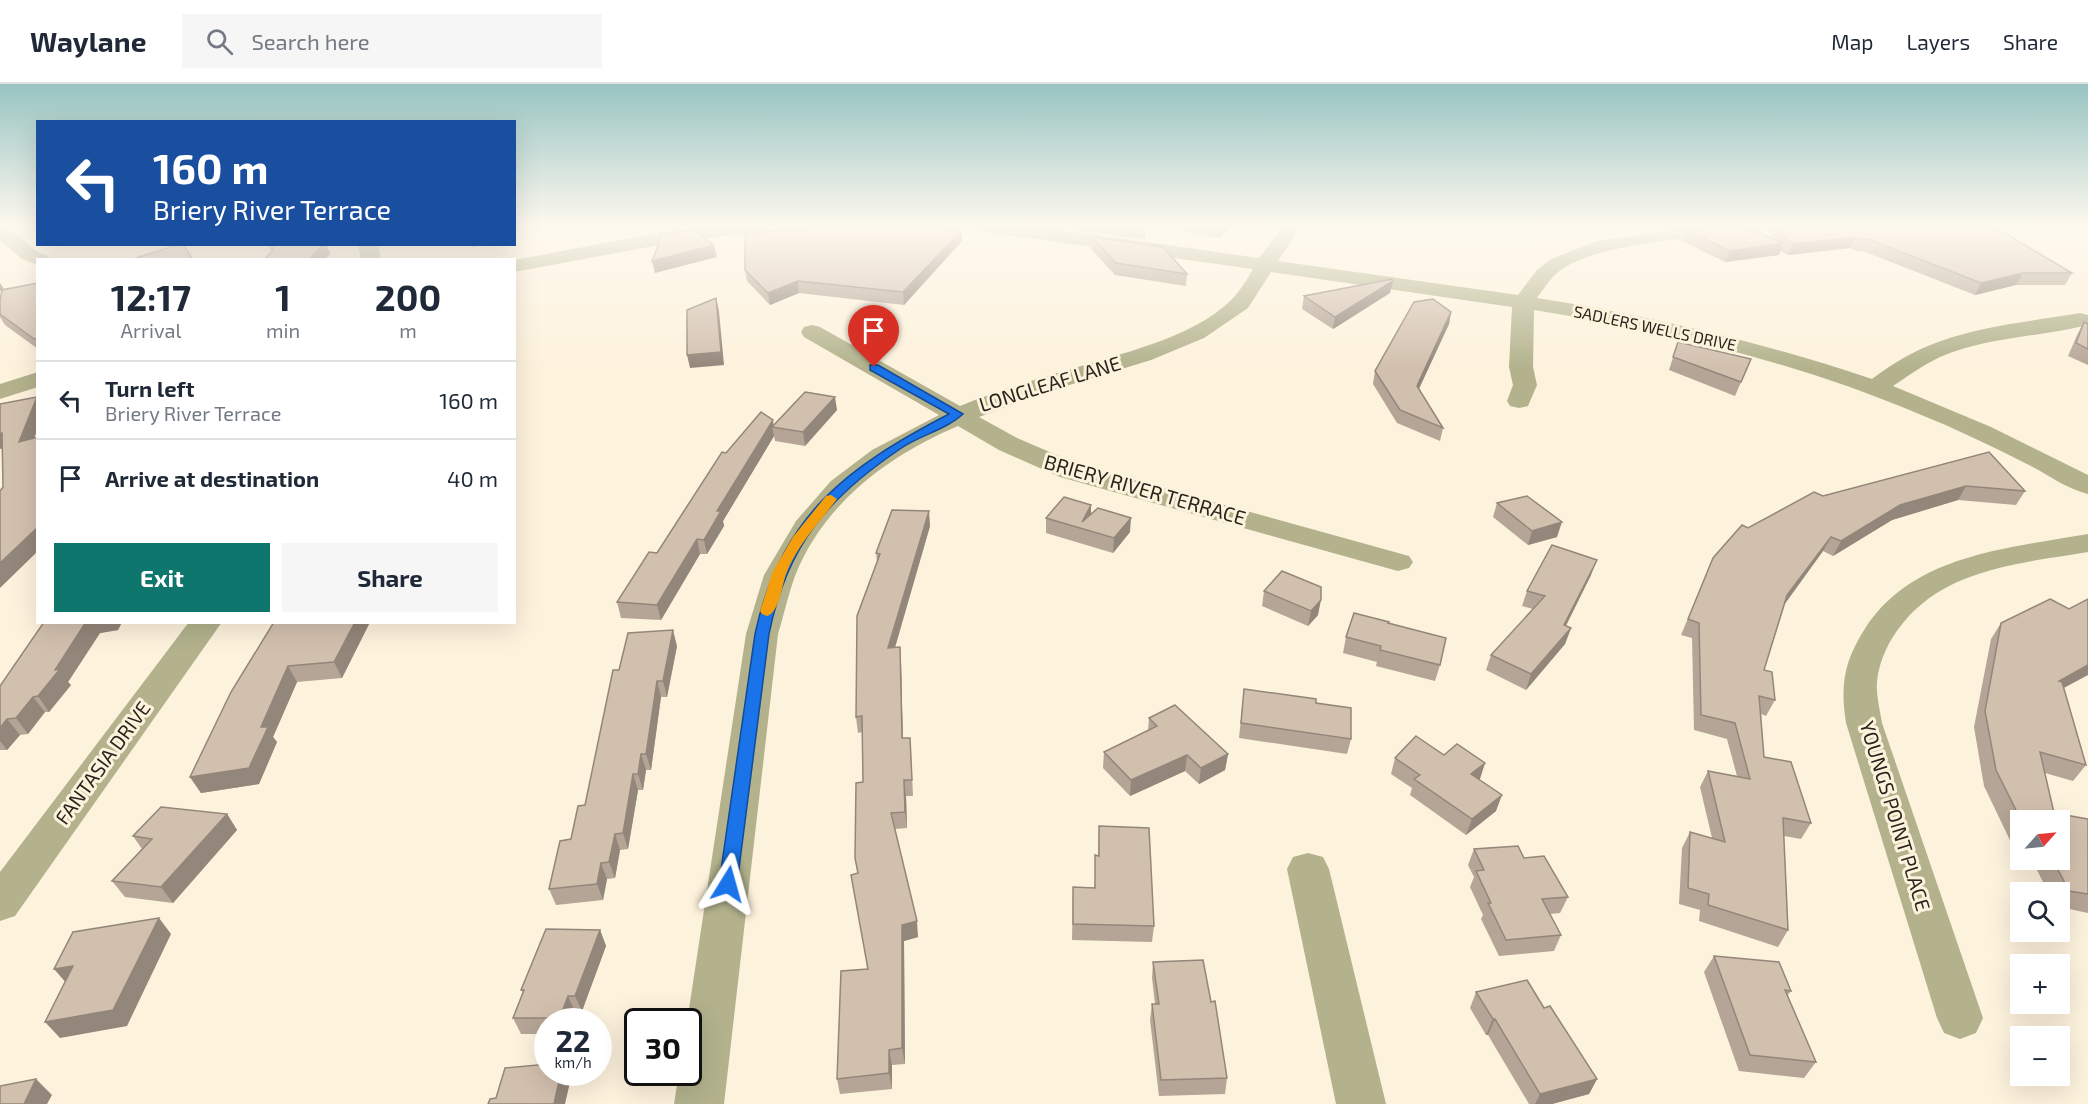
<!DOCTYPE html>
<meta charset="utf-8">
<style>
:root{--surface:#fff;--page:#f6f6f7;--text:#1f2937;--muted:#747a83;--line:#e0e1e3;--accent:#0f766e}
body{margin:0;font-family:"Exo 2",sans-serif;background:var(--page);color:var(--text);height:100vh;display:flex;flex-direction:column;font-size:22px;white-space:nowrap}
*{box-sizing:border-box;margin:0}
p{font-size:20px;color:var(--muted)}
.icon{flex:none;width:33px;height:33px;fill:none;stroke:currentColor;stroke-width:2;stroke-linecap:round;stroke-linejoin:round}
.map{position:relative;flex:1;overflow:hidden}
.drawer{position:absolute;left:36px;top:174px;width:480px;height:366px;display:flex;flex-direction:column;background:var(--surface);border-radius:0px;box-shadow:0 6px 24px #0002}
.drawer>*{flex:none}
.hud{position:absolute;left:36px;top:36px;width:480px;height:126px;border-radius:0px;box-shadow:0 6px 24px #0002;background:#1a4fa0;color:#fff;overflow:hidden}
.needle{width:39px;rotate:63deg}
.fabs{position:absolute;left:2010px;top:726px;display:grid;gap:12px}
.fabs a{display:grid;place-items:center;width:60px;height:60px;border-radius:0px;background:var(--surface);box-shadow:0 6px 24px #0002;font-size:30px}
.speed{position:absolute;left:534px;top:924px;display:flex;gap:12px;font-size:30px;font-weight:700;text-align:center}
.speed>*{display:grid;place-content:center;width:78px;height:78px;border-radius:50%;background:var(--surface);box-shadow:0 6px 24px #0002;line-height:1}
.speed small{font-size:15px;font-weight:400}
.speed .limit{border:3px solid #111;border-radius:9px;background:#fff;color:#111}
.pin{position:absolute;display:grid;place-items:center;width:51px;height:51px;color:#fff;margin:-62px -26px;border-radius:50% 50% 50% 0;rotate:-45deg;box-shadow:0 0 6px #0007}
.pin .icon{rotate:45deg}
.me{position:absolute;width:66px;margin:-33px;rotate:8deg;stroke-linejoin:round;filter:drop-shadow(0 0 4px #0008)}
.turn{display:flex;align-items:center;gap:21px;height:126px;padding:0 18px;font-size:27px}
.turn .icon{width:78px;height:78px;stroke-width:2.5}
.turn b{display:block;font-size:42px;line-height:51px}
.eta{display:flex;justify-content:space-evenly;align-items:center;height:102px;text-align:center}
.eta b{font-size:36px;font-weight:700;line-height:42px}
.button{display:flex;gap:12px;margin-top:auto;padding:12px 18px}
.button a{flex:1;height:69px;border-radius:0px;background:var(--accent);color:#fff;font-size:24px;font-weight:700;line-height:69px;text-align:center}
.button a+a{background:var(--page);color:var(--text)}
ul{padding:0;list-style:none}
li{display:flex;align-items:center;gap:18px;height:78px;padding:0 18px;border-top:2px solid var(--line)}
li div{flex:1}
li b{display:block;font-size:22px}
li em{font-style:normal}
header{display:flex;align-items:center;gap:36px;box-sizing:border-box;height:84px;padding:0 30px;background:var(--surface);border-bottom:2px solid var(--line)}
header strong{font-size:28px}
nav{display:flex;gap:33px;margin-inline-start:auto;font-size:21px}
.search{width:420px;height:54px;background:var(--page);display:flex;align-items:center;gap:15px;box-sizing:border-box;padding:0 21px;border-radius:0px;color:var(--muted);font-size:22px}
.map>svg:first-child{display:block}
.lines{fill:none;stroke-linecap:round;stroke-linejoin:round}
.minor{fill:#b3b28d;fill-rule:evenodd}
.wall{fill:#b5a596}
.shaded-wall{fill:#93867a}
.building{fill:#d2c0ae;stroke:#93867a;stroke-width:1.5}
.route{fill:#1a73e8;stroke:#114b97;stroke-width:1.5}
.slow{fill:#f59e0b}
.labels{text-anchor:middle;stroke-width:6;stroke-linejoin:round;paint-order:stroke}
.far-street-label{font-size:16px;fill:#29251d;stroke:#fdf2dc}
.street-label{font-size:20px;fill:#29251d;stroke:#fdf2dc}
</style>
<header>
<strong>Waylane</strong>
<div class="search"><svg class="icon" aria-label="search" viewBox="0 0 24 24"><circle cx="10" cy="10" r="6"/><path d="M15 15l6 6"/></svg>Search here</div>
<nav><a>Map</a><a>Layers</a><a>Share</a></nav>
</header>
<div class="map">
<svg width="2088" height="1020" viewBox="0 0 2088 1020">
<rect width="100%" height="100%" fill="#fdf2dc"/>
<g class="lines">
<g class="minor">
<path d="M0,142h7l29,25 12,5 3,4h-13v5l-16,-6 -22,-19z"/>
<path d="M711,142h56l-2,4 -7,2 -78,9 -166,31v-12l166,-31z"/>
<path d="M976,142h56l227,32 24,-32h18l-23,35 240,34 19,-25 14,-11 46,-18 105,-15h49l-2,4 -7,2c-51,7 -134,10 -177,35 -12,7 -20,20 -28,31 114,18 225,44 335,81 16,-12 33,-23 51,-31 49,-22 105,-26 157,-35l8,2v10c-49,12 -101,12 -148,32 -17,8 -32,19 -47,29l98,41 97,48v19c-22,-5 -41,-20 -61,-30 -35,-18 -71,-35 -108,-50 -123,-52 -253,-83 -385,-104l-1,57 4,18 -9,21 -9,2 -9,-2 -3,-5 6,-16 -4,-18 3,-60 -241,-35 -23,36 -44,30 -53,22 -111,34 -61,23 38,21 63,27 329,91 4,6 -4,6 -11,3 -11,-3 -327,-91 -61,-27 -41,-24c-69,29 -135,78 -163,150 -7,19 -11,39 -17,58l-54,470h-50l5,-32h9l-1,-50 59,-388 18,-59 32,-54 35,-40 41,-31 67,-35 -135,-78 -3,-5 3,-5 8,-2 8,2 140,79c44,-18 90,-31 135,-44 46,-14 97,-27 133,-59 11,-10 18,-22 25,-34l-268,-37 -7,-2z"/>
<path d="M358,160h20l3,16h-20z"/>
<path d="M38,288v15l-38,12v-15z"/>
<path d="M2088,450v18c-65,11 -141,16 -185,71 -14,17 -24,37 -26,59 -1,13 3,28 5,41l101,295 -7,15 -16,6 -16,-6 -7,-15 -91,-295c-6,-39 -2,-62 20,-96 48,-73 143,-79 222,-93z"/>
<path d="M189,538h33l-207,294 -15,5v-49z"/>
<path d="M1308,769l15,4 6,12 57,235h-50l-49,-235 6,-12z"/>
</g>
</g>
<g class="wall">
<path d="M1070,142h74l2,2 -1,12 -72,-10z"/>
<path d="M1159,142h74l-14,12z"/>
<path d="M1650,142h43l-34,4z"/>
<path d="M1766,142h227l79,47 -7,12h-49l-41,10 -112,-44h-7l-6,-3 -62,7 -6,-3 -1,-2 -2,5 -54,7 -43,-21 4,-11 88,10z"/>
<path d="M962,146v11l-58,64 -105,-12 -29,12 -23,-24 -2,-11z"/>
<path d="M1092,153l95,37 -1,12 -71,-11 -24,-26z"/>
<path d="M266,160h60l4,10 -6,6h-60l8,-8z"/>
<path d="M0,199l4,6 34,-6v66l-33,-24 -5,-8v-17l2,-9h-2z"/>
<path d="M1390,209l-57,36 -31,-20 2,-13z"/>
<path d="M1451,228l-2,12 -30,65 24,39 -3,13 -43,-18 -24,-39 2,-13z"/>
<path d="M2084,238l4,2v41l-20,-9 9,-21z"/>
<path d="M1678,258l73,17 -16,37 -66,-26z"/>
<path d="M837,326l-32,36 -30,-5 -1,-5 -51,85 1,5 -17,28h-7l-39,66 -40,-2 -4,-16 40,-49 69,-100 48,-27z"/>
<path d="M1989,368l36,39 -9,14 -58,-5 -66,20 -59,36 -10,-5 -38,53 -21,66 11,30 -9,16 -5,-2 3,43 47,66 -10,16 -17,-3 4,94 -10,17 -79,-26 1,-11 -21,-6 3,-56 8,-16 22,6 -12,-51 8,-16 29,5 -10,-37 -33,-9 -2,-92 -11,-3 32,-77 35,-30 75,-32z"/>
<path d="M1497,419l60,34 -29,8 -35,-28z"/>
<path d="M1091,430l39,18 -17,21 -67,-20v-15z"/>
<path d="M930,442l-35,122 5,-1 1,16 2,75 8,16 2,42h-7l1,32 -12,1 23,108 -14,4 1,123 -13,1v24l-52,5 -3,-15 30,-110 -9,-96 5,-91 -1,-50 -4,1 -2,-16 21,-155 -1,-9z"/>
<path d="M1591,491l-25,51 5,2 -6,16 -39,46 -40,-20 5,-15 42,-46 -11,-3 5,-15z"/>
<path d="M1264,507l54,24 -10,11 -46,-20z"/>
<path d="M44,538h78l-4,8 -18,3 -32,49 3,3 -22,27h-4l-17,22 -8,1 -13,15h-7v-64z"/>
<path d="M274,538h96l-28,56 -45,4 -24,55 4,5 -18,42 -58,9 -11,-16z"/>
<path d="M1388,539l52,42 -5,16 -59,-15 1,-4 -34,-9 3,-16z"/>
<path d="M2001,539l63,65 22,77 -13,16 -28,-8 9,40 34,6v94l-28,-6v-15h-12l-16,-32h28v-40h-40v37h-2l-34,-71 -10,-59 17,-88z"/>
<path d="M677,562l-10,51h-6l-10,73h-5l-3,20h-5l-10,59 -8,1 -5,28 -8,1 -4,21 -47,5 -7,-16 22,-50 14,-34 34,-135z"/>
<path d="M1244,605l72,14 35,36 -4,15 -108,-16z"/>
<path d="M1149,634l79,36 -3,16 -26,14 -14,-13 -55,25 -27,-28 1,-16 44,-21z"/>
<path d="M1444,671l41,8 -6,16 17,32 -30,24 -56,-40 2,-7 -21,-14 4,-16z"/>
<path d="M227,730l10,16 -64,73 -48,-6 -13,-16 30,-32 -9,-13z"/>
<path d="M1099,742l55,100 -2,16 -80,-2 1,-53 21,1 4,-32z"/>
<path d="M1474,765l50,9 44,39 -8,16 -10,1 11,21 -7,16 -55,5 -18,-37 2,-4 -13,-28 4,-10 -6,-12z"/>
<path d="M600,846l6,16 -24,65 -7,1 -3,10h-24v12h-27l-8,-16 10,-25 -2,-3z"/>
<path d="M1714,872l77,35 -4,5 29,66 -12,16 -65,-7 -35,-99z"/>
<path d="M1153,878l58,40 16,76 -2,16 -66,2 -9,-76 2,-16h3l-3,-26z"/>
<path d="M1476,908l68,16 53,71 -8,15 -37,10h-23l-41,-69h-2l-16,-27z"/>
</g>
<g class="shaded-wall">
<path d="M670,142h22l-21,2z"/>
<path d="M1220,142h13l-14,12z"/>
<path d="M1660,142h33l-34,4z"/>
<path d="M962,146v11l-58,64 -1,-13z"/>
<path d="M1856,153l-6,11 -62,7 5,-11z"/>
<path d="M1783,159l-4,12 -54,7 5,-11z"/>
<path d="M323,160h3l4,10 -6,6h-15z"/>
<path d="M471,160h13l-12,3z"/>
<path d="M714,161l3,12 -62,16 -3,-12z"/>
<path d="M2023,189l-7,12 -41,10 6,-12z"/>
<path d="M798,197l1,12 -29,12 -2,-12z"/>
<path d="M1393,197l-3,12 -57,36 2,-12z"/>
<path d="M0,199l4,7 -4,1z"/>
<path d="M716,214l3,13 5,54 -34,3 -3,-13z"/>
<path d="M1451,228l-2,12 -35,75 3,-13z"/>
<path d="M37,313l1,32 -11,26 -8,-13z"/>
<path d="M835,313l2,13 -32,36 -2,-14z"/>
<path d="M773,336l1,8 -2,-1 2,9 -51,85 1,5 -17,28 -3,-14 13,-29z"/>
<path d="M2,349l8,14 -10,2v-15z"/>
<path d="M1966,402l-8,14 -66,20 -59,36 8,-15 59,-36z"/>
<path d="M1091,421v15l-9,2z"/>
<path d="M929,427l1,15 -40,138 -2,-16z"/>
<path d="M1131,434l-1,14 -17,21 1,-15z"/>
<path d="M1562,438l-5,15 -29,8 4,-14z"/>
<path d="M38,443v24l-38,37v-25z"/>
<path d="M1831,453l-8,14 -43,59 7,-15z"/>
<path d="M697,455l3,15 -39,66 -4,-15z"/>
<path d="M1597,476l-6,15 -33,66 6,-16z"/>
<path d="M1321,516l-3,15 -10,11 3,-15z"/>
<path d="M86,538h36l-4,8 -18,3 -32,49 3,3 -22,27 -11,-16z"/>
<path d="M355,538h15l-28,56 -8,-16z"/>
<path d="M1571,544l-6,16 -39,46 5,-16z"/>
<path d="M673,546l4,16 -10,51 -4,-16z"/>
<path d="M900,563l1,16 2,91 -1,-16z"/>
<path d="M2088,581v10l-41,22 12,-16z"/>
<path d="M288,582l9,16 -24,55 4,5 -18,42 -58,9 -11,-16 71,-50z"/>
<path d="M657,597l4,16 -10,73 -5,-16z"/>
<path d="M33,613l12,15 -17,22 -12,-16z"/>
<path d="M7,635l13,16 -13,15 -7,-9v-13z"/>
<path d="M641,670l5,16 -3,20 -5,-16z"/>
<path d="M1228,670l-3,16 -26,14 2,-16z"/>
<path d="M1187,671l-2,16 -55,25 1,-16z"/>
<path d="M1485,679l-5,16 -14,11 5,-16z"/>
<path d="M633,690l5,16 -10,59 -5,-16z"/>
<path d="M904,696l2,16 1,32 -2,-16z"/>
<path d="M1502,711l-6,16 -30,24 6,-16z"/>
<path d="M227,730l10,16 -64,73 -12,-16z"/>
<path d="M615,750l5,16 -5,28 -6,-16z"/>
<path d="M601,779l6,16 -4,21 -6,-16z"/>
<path d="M159,834l12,16 -44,92 -67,12 -15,-16z"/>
<path d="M917,837l1,16 -14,4 1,123 -3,-16v-123z"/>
<path d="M600,846l6,16 -24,65 -7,-15z"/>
<path d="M73,882l-5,19 -14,-16z"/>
<path d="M568,912l7,16 -3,10h-10l-2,-4z"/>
<path d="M1493,935h2l-7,16h-2z"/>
<path d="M889,966l3,15v24l-3,-16z"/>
<path d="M561,988h7l3,6 -6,26h-11z"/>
<path d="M36,995l16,16 -5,9h-23z"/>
<path d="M1597,995l-8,15 -37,10h-17l5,-10z"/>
</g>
<g class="building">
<path d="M849,142h79l34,4 -59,62 -105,-11 -30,12 -23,-23v-36l71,-7z"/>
<path d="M1127,142h17l2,2z"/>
<path d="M1722,142h22l39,17 -53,8 -44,-21z"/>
<path d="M1777,142h216l79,47h-49l-42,10 -113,-44 -6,1 -6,-3 -63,7 -6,-4z"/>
<path d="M693,146l21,15 -62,16 10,-26z"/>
<path d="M1092,153l71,10 24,27 -71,-11z"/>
<path d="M180,160h3l10,16h-63z"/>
<path d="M270,160h53l-14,16h-45l10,-11z"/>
<path d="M1392,195l1,2 -58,36 -31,-21z"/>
<path d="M38,199v55l-4,1 -34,-25v-14l2,-10z"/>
<path d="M716,214l5,54 -34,3v-45z"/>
<path d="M1433,215l18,13 -34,74 26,42 -43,-18 -25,-39 39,-69z"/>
<path d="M2084,238l4,2v25l-12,-6z"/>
<path d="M1678,258l73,17 -10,23 -68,-25z"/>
<path d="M805,308l30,5 -32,35 -31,-5z"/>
<path d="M37,313l-18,45 19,-5v90l-38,36v-72l3,-4 -1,-54 -2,1v-30z"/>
<path d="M761,328l12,8 -56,91h4l-17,29 -7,-1 -40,66 -40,-3 32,-50 8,1 65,-101 4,1z"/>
<path d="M1989,368l36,39 -59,-5 -66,19 -59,36 -10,-4 -44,58 -23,75 8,2 3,28 -16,-4 5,61 27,5 20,61 -28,-5 5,112 -80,-25 1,-11 -21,-6 2,-56 35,10 -17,-71 42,8 -15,-56 -34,-8 -2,-92 -11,-4 25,-61 29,-33 6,3 66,-36 9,4z"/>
<path d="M1527,412l35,26 -30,9 -35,-28z"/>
<path d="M1064,413l27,8 -9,17 16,-14 33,10 -17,20 -68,-20z"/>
<path d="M892,426l37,1 -41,137 12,-1 2,91h8l2,42h-8l1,32 -14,1 26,108 -15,4v123l-13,2v23l-52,6 4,-108 27,-2 -17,-94 7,-2 -3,-15 1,-75 7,-1 -1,-66 -6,1 1,-101 23,-62 -4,-1z"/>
<path d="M1552,461l45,15 -33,65 7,3 -40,46 -40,-19 54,-59 -18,-5z"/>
<path d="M1282,487l39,16v13l-10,11 -47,-20z"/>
<path d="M2050,515l19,10 19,-10v66l-29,16 3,1 24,83 -46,-13 14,61 34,6v75l-19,-3 -16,-31h7v-40h-39l-25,-50 -11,-59 16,-88z"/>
<path d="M1354,529l35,9 -1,1 58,15 -6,27 -60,-15 1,-4 -35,-9z"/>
<path d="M44,538h42l-31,48 5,-1 -22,27 -5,1 -17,21 -9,1 -7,9v-42z"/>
<path d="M274,538h81l-21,40 -46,4 -27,61h7l-19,41 -59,9 41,-85z"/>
<path d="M673,546l-10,51h-6l-11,73h-5l-3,20h-5l-10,59 -8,1 -6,28 -8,1 -4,21 -48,5 11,-48 11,-2 7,-33 7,-1 28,-135h6l9,-37z"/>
<path d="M1244,605l72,10v4l35,5v31l-110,-16z"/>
<path d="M1175,621l53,49 -27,14 -14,-13 -56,25 -27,-28 53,-26 -8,-8z"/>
<path d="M1416,652l28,19 13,-11 28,19 -14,11 31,21 -30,24 -58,-40 6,-4 -25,-17z"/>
<path d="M161,723l66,7 -66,73 -49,-6 40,-42 -19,-3z"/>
<path d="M1099,742l50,2 5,98 -81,-2v-37l22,1v-33l4,1z"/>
<path d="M1518,762l6,12 20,-2 24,41 -26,2 19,36 -55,5 -18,-37h3l-15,-32 8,-1 -10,-21z"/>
<path d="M159,834l-46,92 -68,12 28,-56 -19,3 19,-37z"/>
<path d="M546,845l54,1 -25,66h-7l-8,22h-47l11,-28h-3z"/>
<path d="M1714,872l65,6 12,29 -6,-1 31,72 -66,-7z"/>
<path d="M1203,876l8,42 4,-1 12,77 -66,2 -9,-76h7l-6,-42z"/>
<path d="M1527,896l17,28 6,-2 47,73 -57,15 -45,-75h-2l-17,-27z"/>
<path d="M548,980v8h13l-7,32h-66l2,-5 6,-1 9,-30z"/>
<path d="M36,995l-12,25h-24v-18z"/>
</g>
<linearGradient id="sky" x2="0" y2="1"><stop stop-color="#98c4c2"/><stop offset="0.5" stop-color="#fef9ef"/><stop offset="1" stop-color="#fef9ef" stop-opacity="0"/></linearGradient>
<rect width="2088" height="285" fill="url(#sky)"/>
<path class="route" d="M870,281h8l85,49c-16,15 -42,21 -60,33 -75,50 -116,98 -134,187l-32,250 -3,6 -6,2 -7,-2 -2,-6 36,-250c25,-118 92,-167 194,-220l-79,-44z"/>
<path class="slow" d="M831,411l6,4c-18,24 -40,46 -51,75 -4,11 -7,39 -19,42l-5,-2 -2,-3 13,-40 20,-34 33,-41z"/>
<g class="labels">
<g class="far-street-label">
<text transform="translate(1655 244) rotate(12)" y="6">SADLERS WELLS DRIVE</text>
</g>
<g class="street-label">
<text transform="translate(1050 300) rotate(-17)" y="7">LONGLEAF LANE</text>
<text transform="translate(1145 406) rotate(16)" y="7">BRIERY RIVER TERRACE</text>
<text transform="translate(103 679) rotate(-54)" y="7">FANTASIA DRIVE</text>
<text transform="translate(1895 732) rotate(73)" y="7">YOUNGS POINT PLACE</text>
</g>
</g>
</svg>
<div class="fabs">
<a><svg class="needle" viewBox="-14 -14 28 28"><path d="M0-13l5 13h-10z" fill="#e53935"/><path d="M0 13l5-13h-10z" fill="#747a83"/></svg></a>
<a><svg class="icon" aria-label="search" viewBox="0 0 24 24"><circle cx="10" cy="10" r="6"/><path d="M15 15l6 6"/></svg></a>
<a>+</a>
<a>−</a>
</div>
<div class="speed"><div>22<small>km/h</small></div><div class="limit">30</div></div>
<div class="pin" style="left:874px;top:283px;background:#d93025"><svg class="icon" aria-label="arrive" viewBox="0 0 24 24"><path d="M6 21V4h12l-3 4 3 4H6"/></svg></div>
<svg class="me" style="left:728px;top:800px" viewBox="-20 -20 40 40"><path d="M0-17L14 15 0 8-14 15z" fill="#1a73e8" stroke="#fff" stroke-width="4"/></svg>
<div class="hud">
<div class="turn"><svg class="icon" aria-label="left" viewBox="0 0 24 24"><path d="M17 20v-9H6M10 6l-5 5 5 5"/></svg><div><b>160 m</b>Briery River Terrace</div></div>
</div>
<section class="drawer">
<div class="eta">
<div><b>12:17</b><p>Arrival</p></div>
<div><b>1</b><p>min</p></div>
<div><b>200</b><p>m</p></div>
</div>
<ul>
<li><svg class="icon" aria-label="left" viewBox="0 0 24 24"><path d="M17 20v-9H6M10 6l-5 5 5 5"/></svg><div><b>Turn left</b><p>Briery River Terrace</p></div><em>160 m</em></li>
<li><svg class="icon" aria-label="arrive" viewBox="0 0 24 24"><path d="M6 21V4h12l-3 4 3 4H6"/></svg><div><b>Arrive at destination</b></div><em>40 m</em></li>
</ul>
<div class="button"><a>Exit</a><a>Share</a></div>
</section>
</div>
